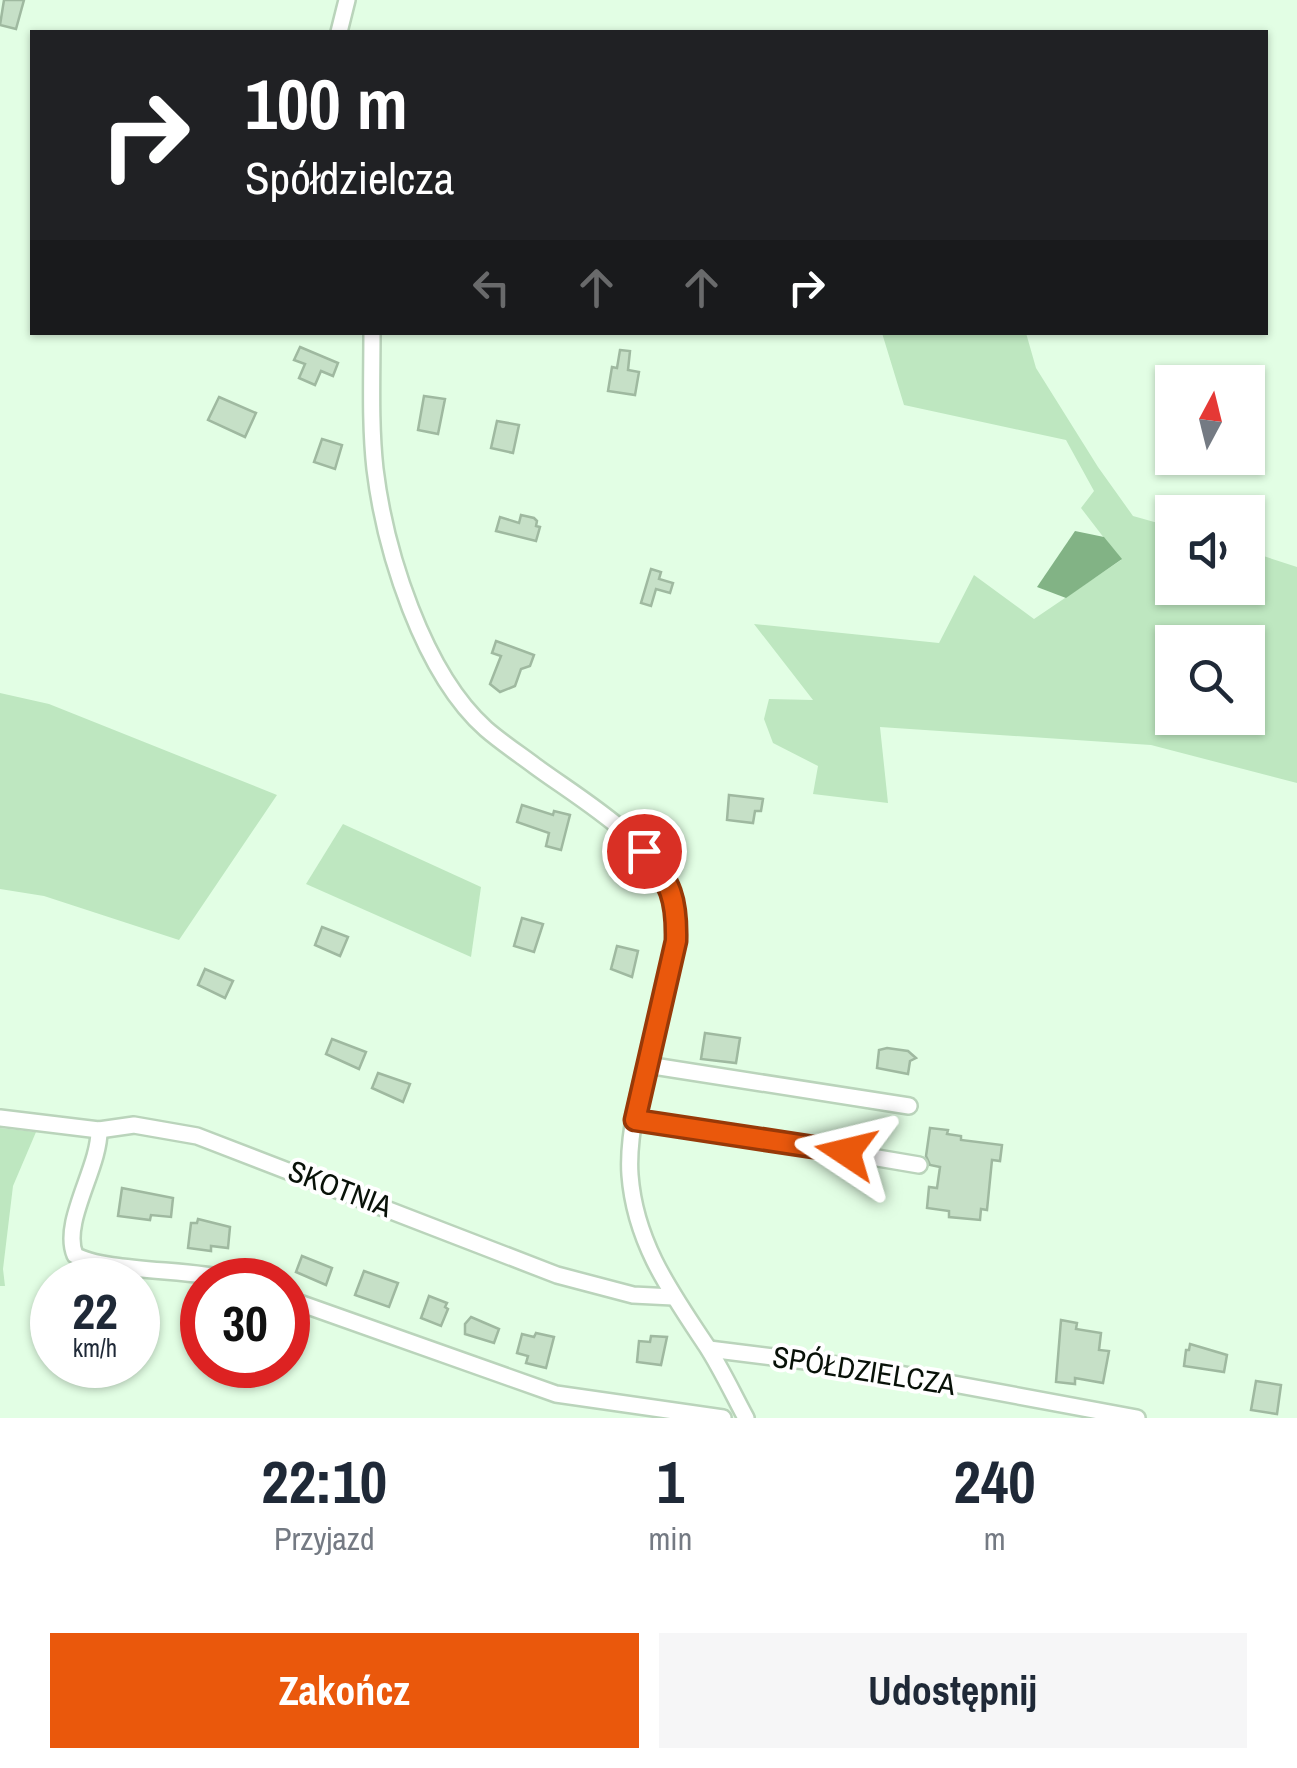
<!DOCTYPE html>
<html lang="pl">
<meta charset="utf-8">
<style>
:root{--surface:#fff;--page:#f6f6f7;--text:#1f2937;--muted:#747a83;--accent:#ea580c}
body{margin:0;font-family:"Archivo Narrow",sans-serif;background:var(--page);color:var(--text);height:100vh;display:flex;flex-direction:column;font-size:38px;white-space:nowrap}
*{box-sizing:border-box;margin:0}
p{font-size:32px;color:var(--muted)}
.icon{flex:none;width:55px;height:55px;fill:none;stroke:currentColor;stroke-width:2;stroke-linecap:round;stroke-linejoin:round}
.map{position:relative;height:1418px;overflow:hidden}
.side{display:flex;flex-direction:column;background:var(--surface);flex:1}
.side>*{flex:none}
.hud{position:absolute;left:30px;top:30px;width:1238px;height:305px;border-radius:0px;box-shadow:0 2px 8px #0004;background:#202124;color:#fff;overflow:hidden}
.needle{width:65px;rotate:7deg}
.tools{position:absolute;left:1155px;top:365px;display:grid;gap:20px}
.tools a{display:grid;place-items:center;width:110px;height:110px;border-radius:0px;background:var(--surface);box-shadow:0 2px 8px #0004;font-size:50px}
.speed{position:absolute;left:30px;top:1258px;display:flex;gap:20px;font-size:50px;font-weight:700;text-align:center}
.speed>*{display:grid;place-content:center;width:130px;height:130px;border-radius:50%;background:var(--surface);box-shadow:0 2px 8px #0004;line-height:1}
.speed small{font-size:25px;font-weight:400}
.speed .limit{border:15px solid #d22;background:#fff;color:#111}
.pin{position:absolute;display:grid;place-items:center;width:85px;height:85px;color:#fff;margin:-42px;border:5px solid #fff;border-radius:50%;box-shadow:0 2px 10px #0007}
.me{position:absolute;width:110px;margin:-55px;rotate:280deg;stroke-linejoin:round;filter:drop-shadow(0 0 8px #0008)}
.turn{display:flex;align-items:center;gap:35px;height:210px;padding:0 50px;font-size:45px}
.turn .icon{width:130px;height:130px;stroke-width:2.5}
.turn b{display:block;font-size:70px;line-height:85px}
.lanes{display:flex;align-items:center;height:95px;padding:0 50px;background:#0003;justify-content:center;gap:50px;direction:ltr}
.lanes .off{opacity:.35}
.eta{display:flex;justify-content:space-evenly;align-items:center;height:170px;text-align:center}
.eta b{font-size:60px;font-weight:700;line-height:70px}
.button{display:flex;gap:20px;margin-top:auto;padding:20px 50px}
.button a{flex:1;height:115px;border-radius:0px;background:var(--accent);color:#fff;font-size:40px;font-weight:700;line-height:115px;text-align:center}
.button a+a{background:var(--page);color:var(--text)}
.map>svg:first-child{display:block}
.green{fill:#bee7c0;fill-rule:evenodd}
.water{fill:#82b385}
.building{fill:#c6e0c7;stroke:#9fb9a0;stroke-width:2.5}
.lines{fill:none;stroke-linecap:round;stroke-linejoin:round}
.minor-casing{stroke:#bad4bb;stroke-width:20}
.minor{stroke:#fff;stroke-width:15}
.route-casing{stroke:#983908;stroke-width:25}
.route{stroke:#ea580c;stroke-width:18}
.labels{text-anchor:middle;stroke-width:8;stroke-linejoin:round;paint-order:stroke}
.street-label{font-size:30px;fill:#081108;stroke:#fff}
</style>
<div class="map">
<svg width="1297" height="1418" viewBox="0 0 1297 1418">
<rect width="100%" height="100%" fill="#e2fee4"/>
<g class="green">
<path d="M882,333h144l10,35 62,99 35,49 39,11v61h76v-37l49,16v216l-146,-38 -271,-18 8,76 -75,-9 5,-28 -45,-23 -9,-24 5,-20 44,1 -59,-76 185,19 35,-68 60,44 87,-59 -40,-52 13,-17 -28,-51 -162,-35zM1172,642h76v76h-76z"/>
<path d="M0,693l49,11 228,91 -98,145 -135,-44 -44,-7z"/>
<path d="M343,824l138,63 -10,70 -165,-73z"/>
<path d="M0,1128l36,4 -23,54 -10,83 2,17h-5z"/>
</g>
<path class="water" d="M1075,531l29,6 18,22 -56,39 -29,-11z"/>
<g class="building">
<path d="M4,0h20l-8,29 -16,-4z"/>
<path d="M300,347l38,16 -5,13 -12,-5 -6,14 -16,-7 6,-14 -11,-4z"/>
<path d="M620,350l10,1 -2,19 11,2 -4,23 -27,-4 4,-24 5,1z"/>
<path d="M424,396l21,3 -7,35 -20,-4z"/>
<path d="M219,397l37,16 -11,24 -37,-17z"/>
<path d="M497,421l22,4 -6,28 -22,-5z"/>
<path d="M322,439l20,6 -7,24 -21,-7z"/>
<path d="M521,515l13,3 3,3 -1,5 4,1 -4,14 -40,-10 4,-14 19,6z"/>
<path d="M651,569l10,3 -2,7 14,4 -3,10 -14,-4 -5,17 -10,-3z"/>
<path d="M496,641l38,14 -4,11 -9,3 -6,17 -15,6 -10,-8 11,-28 -9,-3z"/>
<path d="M729,795l34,4 -2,12h-6l-2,12 -26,-3z"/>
<path d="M522,805l31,10 1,-4 16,4 -9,35 -15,-4 3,-13 -32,-11z"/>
<path d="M522,918l21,6 -9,28 -20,-6z"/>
<path d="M322,927l26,10 -8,19 -25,-11z"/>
<path d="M617,946l21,5 -6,26 -21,-8z"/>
<path d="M205,969l28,12 -8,17 -27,-13z"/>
<path d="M705,1033l35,5 -4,25 -35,-4z"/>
<path d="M332,1039l34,13 -7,17 -33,-15z"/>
<path d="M887,1048l21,3 8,7 -6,3 -2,13 -31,-6 2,-18z"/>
<path d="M378,1073l32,11 -7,18 -31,-14z"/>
<path d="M930,1128l18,2 -1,4 14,2v4l41,5 -2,16 -8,-1 -5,50 -6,-1 -1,11 -31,-3v-6l-22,-3 2,-21 8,1 3,-21 -10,-2 -4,-9z"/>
<path d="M122,1188l51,10 -2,19 -20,-2 -1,5 -32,-4z"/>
<path d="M198,1219l32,8 -2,21 -17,-2v5l-23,-3 3,-25h6z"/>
<path d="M302,1256l30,12 -6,17 -30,-13z"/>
<path d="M364,1271l34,12 -9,24 -34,-12z"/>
<path d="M429,1296l18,7 -2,4 3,2 -7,17 -20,-8z"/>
<path d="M471,1317l28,12 -5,14 -29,-9v-10z"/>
<path d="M1061,1320l16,3 -1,6 25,4 -2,17 10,1 -6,32 -28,-5v6l-19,-2z"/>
<path d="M536,1333l18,4 -8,31 -20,-5 2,-7 -11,-3 5,-19 12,3z"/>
<path d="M651,1336l16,1 -6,28 -24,-3 2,-21 11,1z"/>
<path d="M1190,1344l37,11 -3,17 -40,-6 2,-16h3z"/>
<path d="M1256,1381l25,4 -4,29 -26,-4z"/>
</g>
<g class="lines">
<g class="minor-casing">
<g id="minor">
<path d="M339,32l8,-32"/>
<path d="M372,332c0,46 -2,92 3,137 10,82 48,204 111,260 15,13 33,25 49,37 42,31 119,75 137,127 11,31 0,66 -7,96 -12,54 -39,132 -35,186 5,67 40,116 76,170 15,23 27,49 40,73"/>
<path d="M647,1065l262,41"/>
<path d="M0,1118l99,12 35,-5 63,11 360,139 76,20 40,2"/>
<path d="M635,1120l101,14 183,31"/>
<path d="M99,1130c1,37 -38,92 -24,125 27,17 119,14 159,25"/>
<path d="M288,1299l268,95 167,24"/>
<path d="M709,1349l169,21 259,48"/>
</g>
</g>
<use href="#minor" class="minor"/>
</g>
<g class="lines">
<g class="route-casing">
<path id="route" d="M644,851c27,31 33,49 32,90l-41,179 211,32"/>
</g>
<use href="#route" class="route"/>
</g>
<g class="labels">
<g class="street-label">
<text transform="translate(340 1189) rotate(21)" y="10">SKOTNIA</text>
<text transform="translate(864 1371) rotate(9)" y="10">SPÓŁDZIELCZA</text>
</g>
</g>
</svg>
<div class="tools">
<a><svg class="needle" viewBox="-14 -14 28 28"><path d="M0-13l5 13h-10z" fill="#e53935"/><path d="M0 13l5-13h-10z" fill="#747a83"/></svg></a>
<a><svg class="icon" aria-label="sound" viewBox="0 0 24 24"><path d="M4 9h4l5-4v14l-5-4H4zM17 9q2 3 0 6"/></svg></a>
<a><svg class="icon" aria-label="search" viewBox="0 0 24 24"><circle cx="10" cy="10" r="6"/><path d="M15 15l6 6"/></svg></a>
</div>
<div class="speed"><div>22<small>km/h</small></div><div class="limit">30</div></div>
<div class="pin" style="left:644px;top:851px;background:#d93025"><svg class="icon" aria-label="arrive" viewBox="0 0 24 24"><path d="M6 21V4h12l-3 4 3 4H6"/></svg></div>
<svg class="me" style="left:846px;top:1152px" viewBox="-20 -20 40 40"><path d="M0-17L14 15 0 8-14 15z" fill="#ea580c" stroke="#fff" stroke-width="4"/></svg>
<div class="hud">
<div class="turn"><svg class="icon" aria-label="right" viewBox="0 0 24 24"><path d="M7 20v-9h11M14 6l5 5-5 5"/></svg><div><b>100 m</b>Spółdzielcza</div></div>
<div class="lanes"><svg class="icon off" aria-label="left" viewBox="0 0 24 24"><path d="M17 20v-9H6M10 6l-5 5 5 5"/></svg><svg class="icon off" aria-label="ahead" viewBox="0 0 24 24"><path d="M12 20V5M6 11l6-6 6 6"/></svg><svg class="icon off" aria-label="ahead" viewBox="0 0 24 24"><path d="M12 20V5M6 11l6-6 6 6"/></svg><svg class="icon" aria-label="right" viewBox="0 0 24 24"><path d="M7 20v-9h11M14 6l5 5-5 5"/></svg></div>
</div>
</div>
<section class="side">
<div class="eta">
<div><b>22:10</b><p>Przyjazd</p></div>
<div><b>1</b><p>min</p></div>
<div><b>240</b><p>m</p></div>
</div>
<div class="button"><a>Zakończ</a><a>Udostępnij</a></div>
</section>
